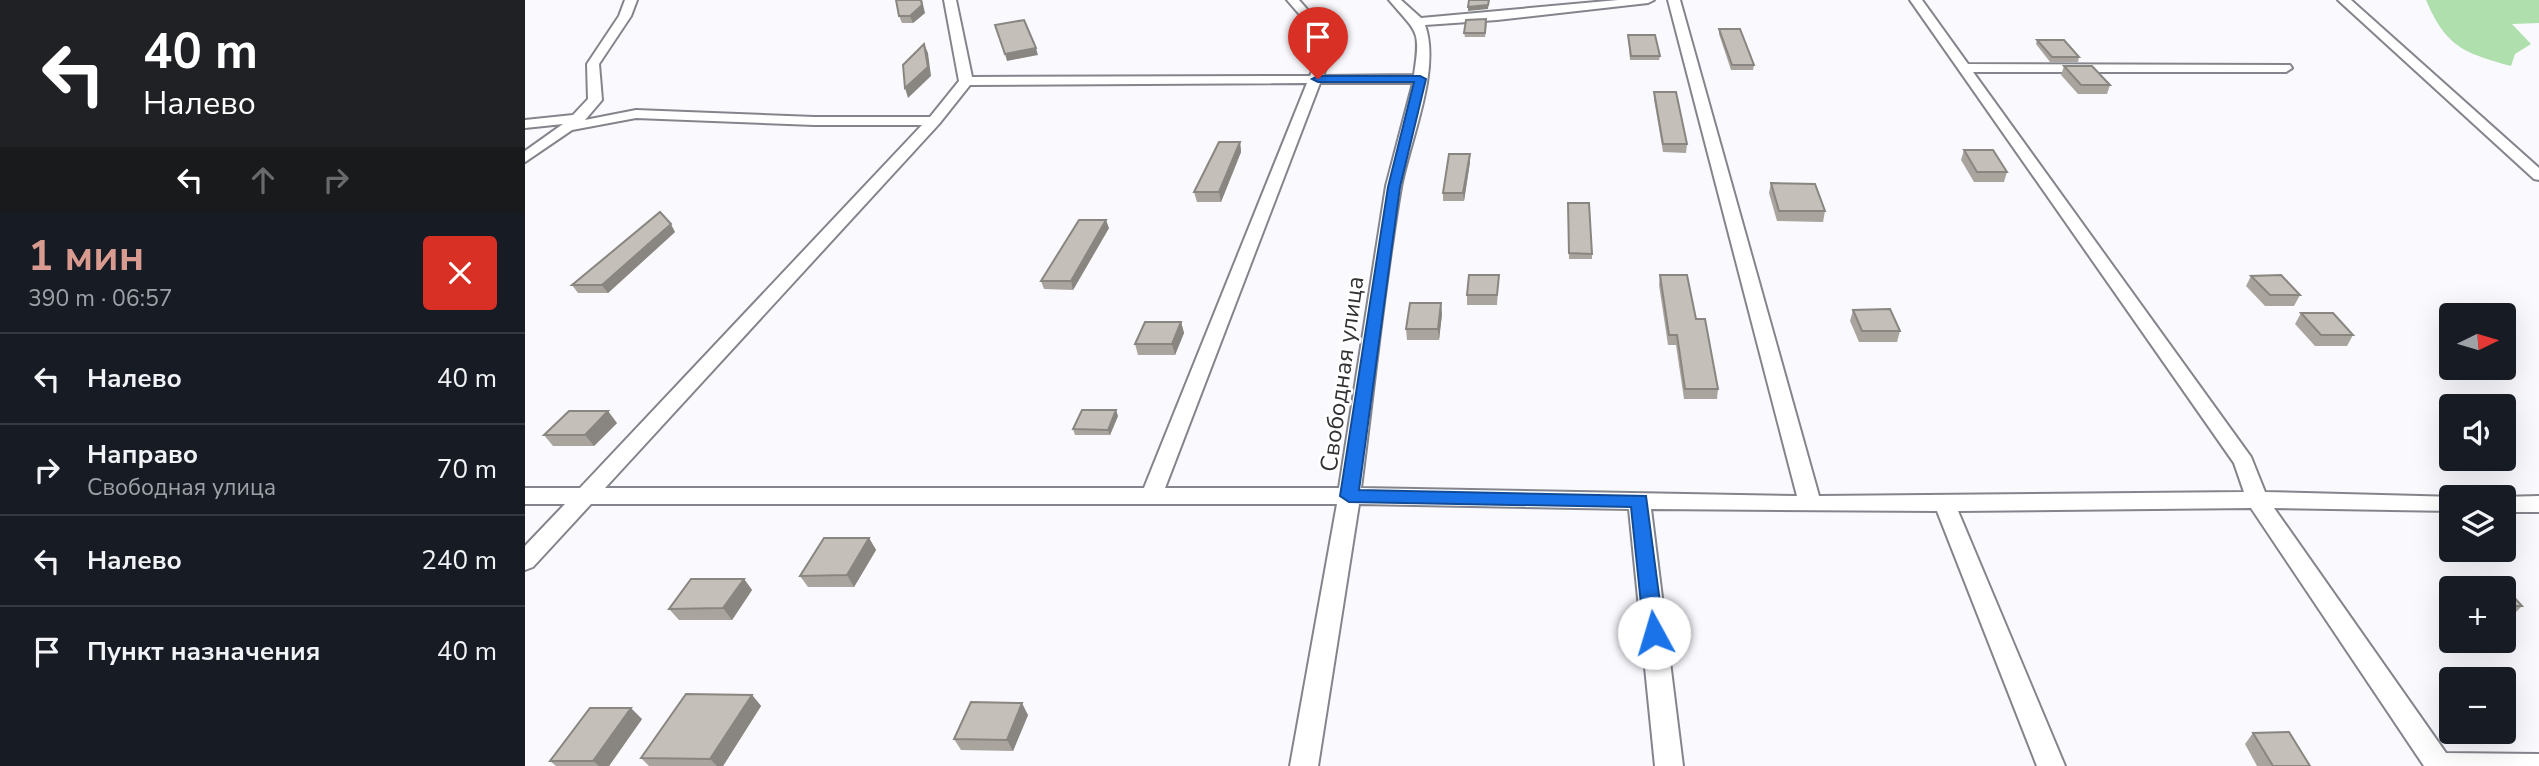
<!DOCTYPE html>
<html lang="ru">
<meta charset="utf-8">
<style>
:root{--surface:#171b24;--page:#242831;--text:#f1f3f6;--muted:#9ea1a6;--line:#363941;--accent:#d99b90}
body{margin:0;font-family:"Nunito Sans",sans-serif;background:var(--page);color:var(--text);height:100vh;display:flex;flex-direction:column;font-size:26px;white-space:nowrap}
*{box-sizing:border-box;margin:0}
p{font-size:23px;color:var(--muted)}
.icon{flex:none;width:38px;height:38px;fill:none;stroke:currentColor;stroke-width:2;stroke-linecap:round;stroke-linejoin:round}
.map{position:relative;flex:1;overflow:hidden}
.details{display:flex;flex-direction:column;background:var(--surface);width:525px}
.details>*{flex:none}
.top-card{background:#202124;color:#fff;overflow:hidden}
.needle{width:46px;rotate:85deg}
.tools{position:absolute;left:1914px;top:303px;display:grid;gap:14px}
.tools a{display:grid;place-items:center;width:77px;height:77px;border-radius:7px;background:var(--surface);box-shadow:0 7px 28px #0002;font-size:35px}
.pin{position:absolute;display:grid;place-items:center;width:60px;height:60px;color:#fff;margin:-72px -30px;border-radius:50% 50% 50% 0;rotate:-45deg;box-shadow:0 0 7px #0007}
.pin .icon{rotate:45deg}
.me{position:absolute;width:77px;margin:-38px;rotate:354deg;stroke-linejoin:round;filter:drop-shadow(0 0 5px #0008)}
.turn{display:flex;align-items:center;gap:24px;height:147px;padding:0 28px;font-size:32px}
.turn .icon{width:91px;height:91px;stroke-width:2.5}
.turn b{display:block;font-size:49px;line-height:60px}
.lanes{display:flex;align-items:center;height:66px;padding:0 28px;background:#0003;justify-content:center;gap:35px;direction:ltr}
.lanes .off{opacity:.35}
.round{display:grid;place-items:center;flex:none;width:74px;height:74px;border-radius:7px;background:var(--page)}
.headline{display:flex;align-items:center;justify-content:space-between;height:119px;padding:0 28px}
h1{font-size:42px;font-weight:700;line-height:52px;color:var(--accent)}
ul{padding:0;list-style:none}
li{display:flex;align-items:center;gap:21px;height:91px;padding:0 28px;border-top:2px solid var(--line)}
li div{flex:1}
li b{display:block;font-size:26px}
li em{font-style:normal}
main{display:flex;flex:1;min-height:0}
.map>svg:first-child{display:block}
.green{fill:#afdfad}
.lines{fill:none;stroke-linecap:round;stroke-linejoin:round}
.minor-casing{stroke:#84858c;stroke-width:4}
.minor{fill:#fff;fill-rule:evenodd}
.wall{fill:#a9a49e}
.shaded-wall{fill:#898681}
.building{fill:#c4bfb8;stroke:#898681;stroke-width:2}
.route{fill:#1a73e8;stroke:#114b97;stroke-width:2}
.labels{text-anchor:middle;stroke-width:5;stroke-linejoin:round;paint-order:stroke}
.street-label{font-size:24px;fill:#323235;stroke:#fff}
</style>
<main>
<section class="details">
<div class="top-card">
<div class="turn"><svg class="icon" aria-label="left" viewBox="0 0 24 24"><path d="M17 20v-9H6M10 6l-5 5 5 5"/></svg><div><b>40 m</b>Налево</div></div>
<div class="lanes"><svg class="icon" aria-label="left" viewBox="0 0 24 24"><path d="M17 20v-9H6M10 6l-5 5 5 5"/></svg><svg class="icon off" aria-label="ahead" viewBox="0 0 24 24"><path d="M12 20V5M6 11l6-6 6 6"/></svg><svg class="icon off" aria-label="right" viewBox="0 0 24 24"><path d="M7 20v-9h11M14 6l5 5-5 5"/></svg></div>
</div>
<div class="headline"><div><h1>1 мин</h1><p>390 m · 06:57</p></div><a class="round" style="background:#d93025;color:#fff"><svg class="icon" aria-label="close" viewBox="0 0 24 24"><path d="M6 6l12 12M18 6L6 18"/></svg></a></div>
<ul>
<li><svg class="icon" aria-label="left" viewBox="0 0 24 24"><path d="M17 20v-9H6M10 6l-5 5 5 5"/></svg><div><b>Налево</b></div><em>40 m</em></li>
<li><svg class="icon" aria-label="right" viewBox="0 0 24 24"><path d="M7 20v-9h11M14 6l5 5-5 5"/></svg><div><b>Направо</b><p>Свободная улица</p></div><em>70 m</em></li>
<li><svg class="icon" aria-label="left" viewBox="0 0 24 24"><path d="M17 20v-9H6M10 6l-5 5 5 5"/></svg><div><b>Налево</b></div><em>240 m</em></li>
<li><svg class="icon" aria-label="arrive" viewBox="0 0 24 24"><path d="M6 21V4h12l-3 4 3 4H6"/></svg><div><b>Пункт назначения</b></div><em>40 m</em></li>
</ul>
</section>
<div class="map">
<svg width="2014" height="766" viewBox="0 0 2014 766">
<rect width="100%" height="100%" fill="#f9f9fe"/>
<path class="green" d="M1901,0h113v23l-27,1 19,20 -16,10 -4,12c-47,-13 -65,-19 -85,-66z"/>
<g class="lines">
<g class="minor-casing">
<g id="minor">
<path d="M100,0h12l-6,16 -32,48 3,36 -17,20 51,-10 178,7h116l29,-36 -15,-81h12l16,77 338,-1 10,-24v-14l-33,-38h12l33,38v14l-9,24 91,-1c7,-46 4,-41 -25,-75h12l20,18 197,-18h36l-6,3 -151,17 -72,5c16,45 -15,115 -24,162 -17,99 -27,201 -40,301l436,8 -129,-496h12l139,496 425,-4 -10,-29 -324,-463h12l46,64 322,1 2,3 -6,4h-313l278,385 14,35 193,5h-6v14l-178,-3 172,245 93,1v12h-115l-173,-258 -293,3 107,255h-28l-100,-255 -286,-2 32,257h-28l-26,-257 -270,-5 -41,262h-28l47,-262h-746l-58,63 -8,3v-24l40,-42h-40v-16h55l342,-363h-108l-178,-7 -64,12 -47,32v-11l38,-27 -38,4v-8l48,-5 15,-16 -1,-35 32,-48zM782,83l-163,405h-539l334,-364 31,-39zM795,83h93l-27,103 -47,302h-174z"/>
<path d="M1813,0h13l188,168v12l-5,-1z"/>
<path d="M2014,496v16h-35v-15h-3z"/>
</g>
</g>
<use href="#minor" class="minor"/>
</g>
<g class="wall">
<path d="M400,13l-12,10h-11l-3,-7z"/>
<path d="M962,23l-2,14h-20l-1,-4z"/>
<path d="M1194,29l35,36 -1,5h-22l-12,-36z"/>
<path d="M1103,35l32,21 -1,4h-29z"/>
<path d="M1512,40l42,17 -1,5h-28l-14,-18z"/>
<path d="M1539,66l46,19 -3,9h-29l-17,-19z"/>
<path d="M1129,92l33,52 -1,9 -23,-1 -9,-53z"/>
<path d="M715,142l1,10 -20,50h-24l-3,-10z"/>
<path d="M1439,150l43,22 -3,10h-30l-13,-22z"/>
<path d="M945,162l-6,39h-21v-8z"/>
<path d="M1246,183l54,28 -2,11 -46,-1 -8,-28z"/>
<path d="M1043,203l24,51v5h-23z"/>
<path d="M584,228l-36,62 -29,-1 -3,-8z"/>
<path d="M150,232l-67,61h-30l-6,-8z"/>
<path d="M974,275l-2,30h-30v-10z"/>
<path d="M1135,275l36,44 22,70 -1,10h-33l-8,-54h-8l-9,-60z"/>
<path d="M1726,276l49,19 -6,11h-29l-19,-20z"/>
<path d="M1328,310l47,21 -3,11h-38l-9,-21z"/>
<path d="M1776,313l52,22 -6,11h-32l-20,-22z"/>
<path d="M917,314l-3,26h-32l-1,-11z"/>
<path d="M656,322l3,11 -9,22h-37l-3,-11z"/>
<path d="M593,416l-8,19h-35l-2,-6z"/>
<path d="M92,423l-23,23h-41l-9,-11z"/>
<path d="M344,538l7,12 -22,37h-46l-8,-11z"/>
<path d="M219,579l8,11 -20,30h-53l-10,-11z"/>
<path d="M1978,585l19,21 -11,11h-7v-29h-47l2,-2z"/>
<path d="M227,695l9,11 -38,60h-74l-8,-8z"/>
<path d="M503,715l-15,36 -52,-1 -7,-11z"/>
<path d="M117,719l-33,47h-53l-6,-5z"/>
<path d="M1728,733l57,33h-53l-12,-22z"/>
</g>
<g class="shaded-wall">
<path d="M396,0h1l3,13 -12,10 -3,-7z"/>
<path d="M964,0l-1,9 -20,2v-4z"/>
<path d="M399,44l4,9 3,23 -23,22 -3,-10z"/>
<path d="M511,48l2,7 -31,6 -2,-7z"/>
<path d="M715,142l1,10 -20,50 -2,-10z"/>
<path d="M945,154v8l-6,39 -1,-8z"/>
<path d="M581,220l3,8 -36,62 -2,-9z"/>
<path d="M146,224l4,8 -67,61 -6,-8z"/>
<path d="M916,303l1,11 -3,26 -1,-11z"/>
<path d="M656,322l3,11 -9,22 -3,-11z"/>
<path d="M591,410l2,6 -8,19 -2,-5z"/>
<path d="M83,411l9,12 -23,23 -9,-11z"/>
<path d="M344,538l7,12 -22,37 -7,-12z"/>
<path d="M219,579l8,11 -20,30 -9,-12z"/>
<path d="M227,695l9,11 -38,60h-6l-7,-7z"/>
<path d="M497,703l6,12 -15,36 -6,-11z"/>
<path d="M106,708l11,11 -33,47h-10l-6,-5z"/>
</g>
<g class="building">
<path d="M371,0h25l1,5 -12,11h-11z"/>
<path d="M944,0h20l-1,5 -20,2z"/>
<path d="M961,19l-1,14h-21l2,-13z"/>
<path d="M499,20l12,28 -31,6 -10,-29z"/>
<path d="M1194,29h21l14,36h-22z"/>
<path d="M1103,35h27l5,21h-29z"/>
<path d="M1512,40h27l15,17h-27z"/>
<path d="M399,44l4,23 -23,21 -2,-23z"/>
<path d="M1539,66h28l18,19h-29z"/>
<path d="M1129,92h22l11,52h-24z"/>
<path d="M694,142h21l-21,50h-25z"/>
<path d="M1439,150h29l14,22h-30z"/>
<path d="M924,154h21l-7,39h-20z"/>
<path d="M1246,183l44,1 10,27h-46z"/>
<path d="M1043,203h21l3,51 -23,-1z"/>
<path d="M135,212l11,12 -69,61h-30z"/>
<path d="M554,220h27l-35,61h-30z"/>
<path d="M944,275h30l-2,20h-30z"/>
<path d="M1135,275h27l9,44h9l13,70h-33l-8,-54h-8z"/>
<path d="M1756,275l19,20h-30l-19,-19z"/>
<path d="M885,303h31l-3,26h-32z"/>
<path d="M1365,309l10,22h-38l-9,-21z"/>
<path d="M1776,313h32l20,22h-32z"/>
<path d="M620,322h36l-9,22h-37z"/>
<path d="M557,410h34l-8,20 -35,-1z"/>
<path d="M44,411h39l-23,24h-41z"/>
<path d="M299,538h45l-22,37 -47,1z"/>
<path d="M166,579h53l-21,29 -54,1z"/>
<path d="M1978,585l19,21h-18v-18h-43l-2,-2z"/>
<path d="M161,694l66,1 -42,64 -69,-1z"/>
<path d="M446,702l51,1 -15,37 -53,-1z"/>
<path d="M65,708h41l-38,53h-43z"/>
<path d="M1764,732l21,34h-37l-20,-33z"/>
</g>
<path class="route" d="M895,76l6,3 -26,108 -41,303 287,6 18,137 -3,6h-14l-3,-6 -13,-126 -282,-5 -9,-6 48,-309 26,-105h-96l-6,-3 6,-3z"/>
<g class="labels">
<g class="street-label">
<text transform="translate(817 374) rotate(-82)" y="8">Свободная улица</text>
</g>
</g>
</svg>
<div class="tools">
<a><svg class="needle" viewBox="-14 -14 28 28"><path d="M0-13l5 13h-10z" fill="#e53935"/><path d="M0 13l5-13h-10z" fill="#9ea1a6"/></svg></a>
<a><svg class="icon" aria-label="sound" viewBox="0 0 24 24"><path d="M4 9h4l5-4v14l-5-4H4zM17 9q2 3 0 6"/></svg></a>
<a><svg class="icon" aria-label="layers" viewBox="0 0 24 24"><path d="M12 4l9 5-9 5-9-5zM3 14l9 5 9-5"/></svg></a>
<a>+</a>
<a>−</a>
</div>
<div class="pin" style="left:793px;top:79px;background:#d93025"><svg class="icon" aria-label="arrive" viewBox="0 0 24 24"><path d="M6 21V4h12l-3 4 3 4H6"/></svg></div>
<svg class="me" style="left:1129px;top:633px" viewBox="-20 -20 40 40"><circle r="19" fill="#fff"/><path d="M0-13L10 11 0 6-10 11z" fill="#1a73e8"/></svg>
</div>
</main>
